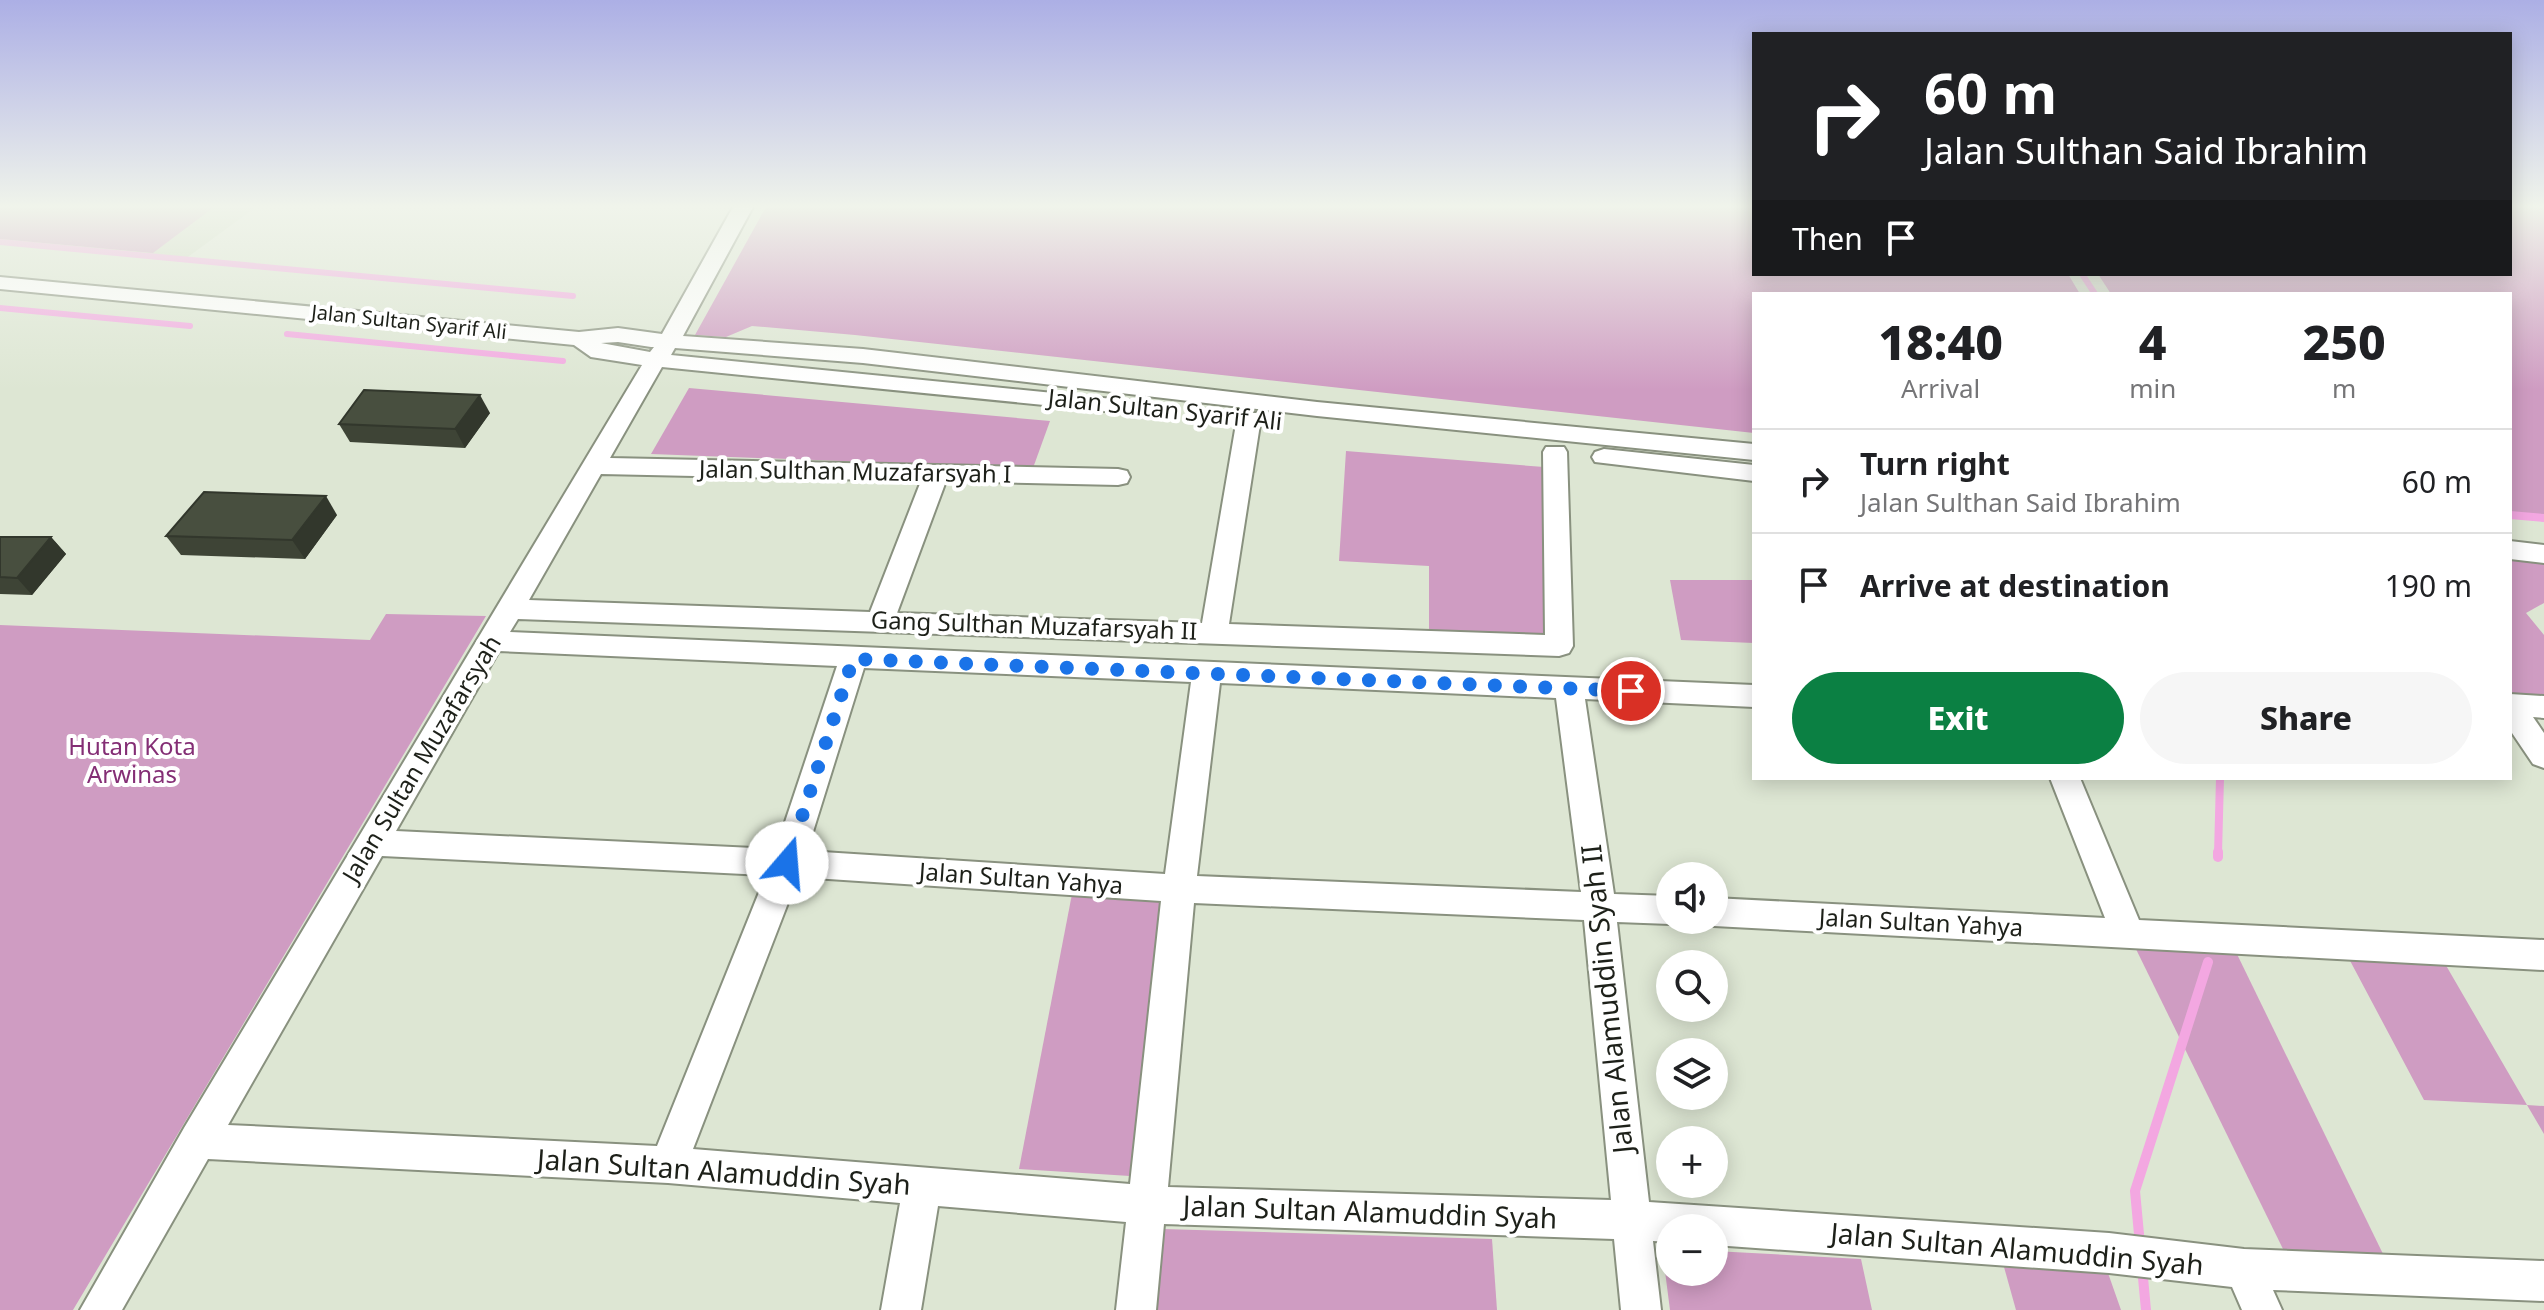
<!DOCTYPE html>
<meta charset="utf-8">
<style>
:root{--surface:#fff;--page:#f6f6f6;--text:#202124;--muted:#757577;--line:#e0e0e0;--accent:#0b8043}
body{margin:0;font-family:"Noto Sans",sans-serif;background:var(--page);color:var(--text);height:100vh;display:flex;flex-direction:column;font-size:30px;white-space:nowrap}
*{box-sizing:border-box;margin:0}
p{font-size:26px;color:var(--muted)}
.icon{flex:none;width:44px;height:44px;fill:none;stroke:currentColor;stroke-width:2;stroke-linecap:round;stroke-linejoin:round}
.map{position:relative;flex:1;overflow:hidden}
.side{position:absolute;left:1752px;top:292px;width:760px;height:488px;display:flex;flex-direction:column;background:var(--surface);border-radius:0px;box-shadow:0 4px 20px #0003}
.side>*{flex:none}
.hud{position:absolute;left:1752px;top:32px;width:760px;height:244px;border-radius:0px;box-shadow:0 4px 20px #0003;background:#202124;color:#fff;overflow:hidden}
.controls{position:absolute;left:1656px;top:862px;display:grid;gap:16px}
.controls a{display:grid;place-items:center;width:72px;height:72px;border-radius:50%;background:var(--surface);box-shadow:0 4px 20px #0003;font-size:40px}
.pin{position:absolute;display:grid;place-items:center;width:68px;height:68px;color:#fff;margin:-34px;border:4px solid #fff;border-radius:50%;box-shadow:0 2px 8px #0007}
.me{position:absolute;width:88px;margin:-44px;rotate:18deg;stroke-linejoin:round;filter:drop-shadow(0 0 6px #0008)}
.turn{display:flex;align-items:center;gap:28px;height:168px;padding:0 40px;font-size:36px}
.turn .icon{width:104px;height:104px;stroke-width:2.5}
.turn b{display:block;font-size:56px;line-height:68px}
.then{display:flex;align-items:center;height:76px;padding:0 40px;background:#0003;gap:16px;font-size:30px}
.eta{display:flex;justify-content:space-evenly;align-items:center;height:136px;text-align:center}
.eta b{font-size:48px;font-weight:800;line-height:56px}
.cta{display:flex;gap:16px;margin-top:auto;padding:16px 40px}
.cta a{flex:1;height:92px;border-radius:48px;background:var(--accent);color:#fff;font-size:32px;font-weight:800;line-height:92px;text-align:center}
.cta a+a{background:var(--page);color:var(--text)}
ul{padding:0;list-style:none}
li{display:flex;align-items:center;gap:24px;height:104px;padding:0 40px;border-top:2px solid var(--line)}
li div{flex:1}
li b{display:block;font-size:30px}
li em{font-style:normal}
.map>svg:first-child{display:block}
.built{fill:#cfdbc2}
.green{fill:#cf9cc2}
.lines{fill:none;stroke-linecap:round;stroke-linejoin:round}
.stream-far2{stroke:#f3a7e1;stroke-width:6}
.stream-far1{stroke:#f3a7e1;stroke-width:8}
.stream{stroke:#f3a7e1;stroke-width:10}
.minor-casing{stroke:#89917f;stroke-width:4}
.minor{fill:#fff;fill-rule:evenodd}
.wall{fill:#3e4436}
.shaded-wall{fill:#32372c}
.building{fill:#484f3f;stroke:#32372c;stroke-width:2}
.route{stroke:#1a73e8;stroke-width:14;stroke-dasharray:0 25.2}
.labels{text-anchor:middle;stroke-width:8;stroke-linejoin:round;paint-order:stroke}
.far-street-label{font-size:20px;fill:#1d2019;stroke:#fff}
.street-label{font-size:24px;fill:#1d2019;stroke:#fff}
.park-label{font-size:24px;fill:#842e75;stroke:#fff}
.near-street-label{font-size:28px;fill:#1d2019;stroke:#fff}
</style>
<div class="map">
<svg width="2544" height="1310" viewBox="0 0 2544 1310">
<rect width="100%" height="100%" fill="#dde6d3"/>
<path class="built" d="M0,207h256l-71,52 -185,-18z"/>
<g class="green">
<path d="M0,207h214l-61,46 -153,-14z"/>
<path d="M766,207h988v67h314l12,20h-326v139l-899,-98 -103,-9 -26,11 -31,-2z"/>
<path d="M2510,207h34v312l-34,-4v-221h-399l-13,-20h412z"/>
<path d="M689,388l361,33 -17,47 -382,-14z"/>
<path d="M1346,451l198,16 5,169 -120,-5v-65l-90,-5z"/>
<path d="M2510,558l34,3v42l-18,10 18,22v62h-34z"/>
<path d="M1670,580h84v63l-73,-3z"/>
<path d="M386,614l100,2 -413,694h-73v-685l370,15z"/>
<path d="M1072,894l96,5 -38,277 -111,-7z"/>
<path d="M2133,943l101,5 150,308 -101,-7z"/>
<path d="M2347,955l97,7 83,143 17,1v28l-17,-29 -103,-5z"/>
<path d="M1163,1229l329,10 5,71h-341z"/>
<path d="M1662,1248l8,1v23h44v-21l147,8 11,51h-202z"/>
<path d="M2004,1267l104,6 13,37h-105z"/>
</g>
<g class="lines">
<g class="stream-far2">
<path d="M0,242l573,54"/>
<path d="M2082,274l13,20"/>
<path d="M0,308l190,18"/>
<path d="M287,334l276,27"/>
</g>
<g class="stream-far1">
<path d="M2510,515l34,3"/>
<path d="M2218,854l2,-76"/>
</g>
<g class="stream">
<path d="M2218,857v-5"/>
<path d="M2140,1245l-5,-54 73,-229"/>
<path d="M2142,1267l4,43"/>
</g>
<g class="minor-casing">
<g id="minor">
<path d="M733,207h20l-70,129 180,13 454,53 437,42v16l-437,-44 -454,-53 -188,-15 -4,7 462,46 4,5 -4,5 -8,2 -463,-46 -52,91 508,11 9,2 3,6 -3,6 -9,2 -172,-4 -49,132 305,10 35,-205 4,-5h16l4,5 -32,206 316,11 -2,-183 3,-5h18l3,5 6,194 -4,7 -10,3 -1041,-37 -8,13 1244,53v22l-169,-8 29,195 56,2v24h11l-11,4 -53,-2 32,280 460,31 135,16 300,12v40l-271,-11 9,20h-40l-10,-23 -123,-14 -395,-28v-17h-44v14l-17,-1 8,69h-40l-7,-71 -450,-15 -8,86h-40l10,-88 -188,-16 -17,104h-40l19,-107 -232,-20 -460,-24 -86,151h-42l104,-182 458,-763 -51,-8 -17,-12 -574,-56v-12l579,55 39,-4 44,6zM618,342l33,5h3l-4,5 -49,-9zM601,474l320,7 -51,131 -341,-12zM499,651l338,15 -61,183 -380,-18zM864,668l327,14 -26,192 -358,-23zM1220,683l336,15 25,194 -384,-16zM382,856l384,19 -109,271 -429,-21zM798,877l363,24 -31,283 -437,-35zM1194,903l390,17 27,280 -443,-13z"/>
<path d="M1604,449l150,16v16l-159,-19 -3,-5 3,-5z"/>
<path d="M2510,541l34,4v18l-34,-4z"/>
<path d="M2510,694l34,2v22l-11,-1 11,16v35l-11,-4 -23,-34z"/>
<path d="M2050,778h30l59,142 405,20v30l-830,-44 -12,-6h12v-22l391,20z"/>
</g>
</g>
<use href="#minor" class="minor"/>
</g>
<g class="wall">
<path d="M490,413l-25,35 -115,-6 -11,-18z"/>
<path d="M337,515l-32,44 -124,-4 -15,-19z"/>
<path d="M0,537h51l15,17 -34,41 -32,-1z"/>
</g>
<g class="shaded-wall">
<path d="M480,395l10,18 -25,35 -10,-19z"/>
<path d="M326,496l11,19 -32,44 -13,-19z"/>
<path d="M51,537l15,17 -34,41 -15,-17z"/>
</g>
<g class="building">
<path d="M364,390l116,5 -25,34 -116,-5z"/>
<path d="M204,492l122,4 -34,44 -126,-4z"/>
<path d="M0,537h51l-34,41 -17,-1z"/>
</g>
<linearGradient id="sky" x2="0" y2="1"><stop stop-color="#acafe5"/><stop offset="0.53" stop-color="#f0f4eb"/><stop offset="1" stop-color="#f0f4eb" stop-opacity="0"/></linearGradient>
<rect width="2544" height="390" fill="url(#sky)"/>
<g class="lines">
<path class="route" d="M787,863l66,-204 778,32"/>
</g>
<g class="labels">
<g class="far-street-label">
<text transform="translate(409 322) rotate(6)" y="7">Jalan Sultan Syarif Ali</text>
</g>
<g class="street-label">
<text transform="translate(1165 410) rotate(6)" y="8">Jalan Sultan Syarif Ali</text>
<text transform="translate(855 472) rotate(1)" y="8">Jalan Sulthan Muzafarsyah I</text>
<text transform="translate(1034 626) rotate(2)" y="8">Gang Sulthan Muzafarsyah II</text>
<text transform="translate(422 759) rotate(-59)" y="8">Jalan Sultan Muzafarsyah</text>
<text transform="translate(1021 879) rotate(4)" y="8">Jalan Sultan Yahya</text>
<text transform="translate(1921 923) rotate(3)" y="8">Jalan Sultan Yahya</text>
</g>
<g class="park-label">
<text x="132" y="755">Hutan Kota<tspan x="132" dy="28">Arwinas</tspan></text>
</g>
<g class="near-street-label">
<text transform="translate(1607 999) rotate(-96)" y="10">Jalan Alamuddin Syah II</text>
<text transform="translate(724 1172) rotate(4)" y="10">Jalan Sultan Alamuddin Syah</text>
<text transform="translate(1370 1212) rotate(2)" y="10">Jalan Sultan Alamuddin Syah</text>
<text transform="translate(2017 1249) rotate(5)" y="10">Jalan Sultan Alamuddin Syah</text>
</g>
</g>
</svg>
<div class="controls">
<a><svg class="icon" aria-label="sound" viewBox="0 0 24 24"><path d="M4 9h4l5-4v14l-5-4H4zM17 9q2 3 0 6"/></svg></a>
<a><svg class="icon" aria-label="search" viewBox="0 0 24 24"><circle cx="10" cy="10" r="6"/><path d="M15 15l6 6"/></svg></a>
<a><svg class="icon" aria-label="layers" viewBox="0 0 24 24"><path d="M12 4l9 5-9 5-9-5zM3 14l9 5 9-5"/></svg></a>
<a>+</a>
<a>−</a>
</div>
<div class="pin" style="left:1631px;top:691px;background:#d93025"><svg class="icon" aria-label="arrive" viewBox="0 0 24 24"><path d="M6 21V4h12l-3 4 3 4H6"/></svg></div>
<svg class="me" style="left:787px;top:863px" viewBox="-20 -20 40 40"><circle r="19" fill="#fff"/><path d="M0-13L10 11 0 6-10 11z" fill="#1a73e8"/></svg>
<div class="hud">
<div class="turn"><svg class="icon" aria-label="right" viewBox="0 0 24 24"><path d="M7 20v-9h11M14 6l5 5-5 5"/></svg><div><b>60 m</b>Jalan Sulthan Said Ibrahim</div></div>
<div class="then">Then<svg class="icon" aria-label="arrive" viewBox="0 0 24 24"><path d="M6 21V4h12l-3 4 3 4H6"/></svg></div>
</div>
<section class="side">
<div class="eta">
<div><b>18:40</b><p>Arrival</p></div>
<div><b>4</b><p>min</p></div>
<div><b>250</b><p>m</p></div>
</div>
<ul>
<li><svg class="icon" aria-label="right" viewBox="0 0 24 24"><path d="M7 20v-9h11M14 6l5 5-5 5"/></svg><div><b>Turn right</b><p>Jalan Sulthan Said Ibrahim</p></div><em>60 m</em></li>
<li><svg class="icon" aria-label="arrive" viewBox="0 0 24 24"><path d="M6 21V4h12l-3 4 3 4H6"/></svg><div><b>Arrive at destination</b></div><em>190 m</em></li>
</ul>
<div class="cta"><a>Exit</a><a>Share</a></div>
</section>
</div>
